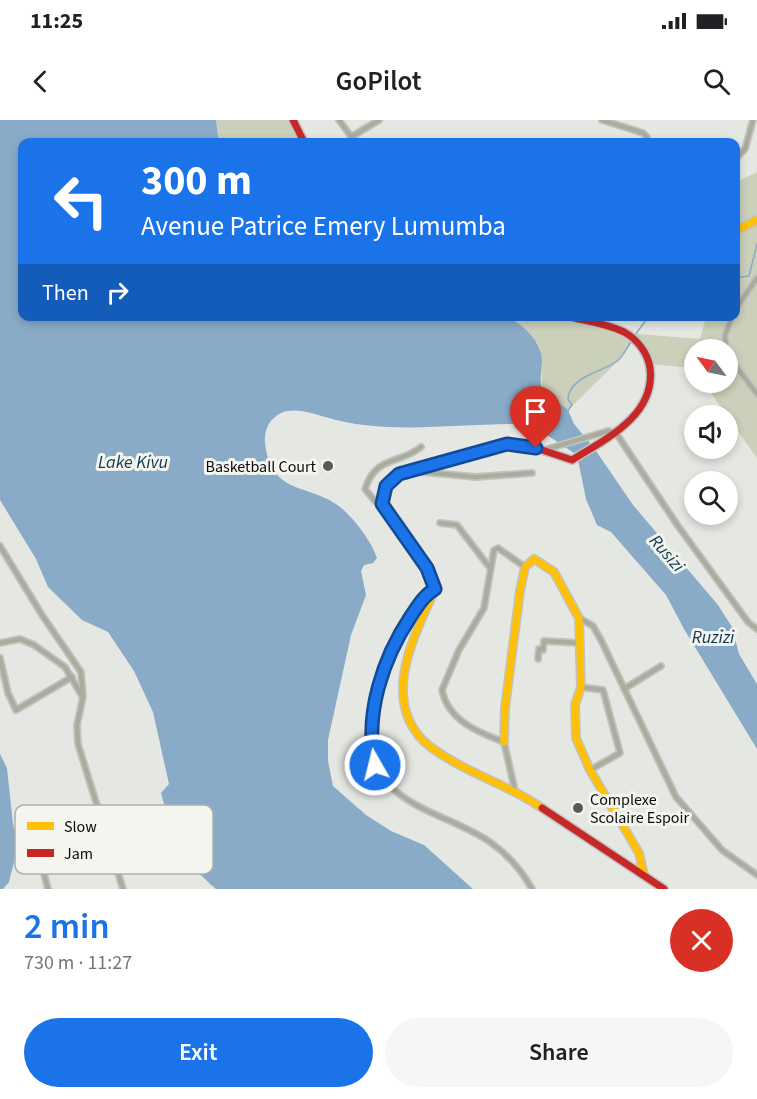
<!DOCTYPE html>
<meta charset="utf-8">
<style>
:root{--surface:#fff;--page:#f6f6f6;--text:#202124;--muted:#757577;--accent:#1a73e8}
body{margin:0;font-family:"Source Sans 3",sans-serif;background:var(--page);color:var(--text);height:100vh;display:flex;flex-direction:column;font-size:22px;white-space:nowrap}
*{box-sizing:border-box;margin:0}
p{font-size:20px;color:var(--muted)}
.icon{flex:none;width:33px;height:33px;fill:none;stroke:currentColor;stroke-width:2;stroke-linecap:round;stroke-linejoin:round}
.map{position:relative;height:769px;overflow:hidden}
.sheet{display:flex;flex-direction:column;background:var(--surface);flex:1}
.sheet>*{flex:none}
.top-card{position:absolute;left:18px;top:18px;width:722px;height:183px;border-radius:12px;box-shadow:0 3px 9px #0003;background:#1a73e8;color:#fff;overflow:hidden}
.needle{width:39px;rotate:303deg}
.controls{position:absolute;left:684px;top:219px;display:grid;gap:12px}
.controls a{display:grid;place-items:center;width:54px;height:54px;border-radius:50%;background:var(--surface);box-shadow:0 3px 9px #0003;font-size:30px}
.pin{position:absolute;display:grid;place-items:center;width:51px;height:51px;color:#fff;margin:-62px -26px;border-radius:50% 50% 50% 0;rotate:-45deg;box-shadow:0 0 6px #0007}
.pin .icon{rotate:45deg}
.me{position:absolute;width:66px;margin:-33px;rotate:352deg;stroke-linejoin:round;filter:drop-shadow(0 0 4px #0008)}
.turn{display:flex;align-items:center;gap:21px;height:126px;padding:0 24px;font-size:27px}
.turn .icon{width:78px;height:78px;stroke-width:2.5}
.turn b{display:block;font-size:42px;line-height:51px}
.then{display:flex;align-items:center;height:57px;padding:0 24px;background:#0003;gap:12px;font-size:22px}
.round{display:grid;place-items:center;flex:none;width:63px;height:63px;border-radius:32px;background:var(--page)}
.headline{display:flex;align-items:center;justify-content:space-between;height:102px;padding:0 24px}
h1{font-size:36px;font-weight:600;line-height:45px;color:var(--accent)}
.primary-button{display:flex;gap:12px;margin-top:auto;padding:12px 24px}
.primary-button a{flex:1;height:69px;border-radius:36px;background:var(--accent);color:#fff;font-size:24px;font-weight:600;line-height:69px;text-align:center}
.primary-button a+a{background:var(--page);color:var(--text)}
.status{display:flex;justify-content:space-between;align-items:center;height:42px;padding:0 30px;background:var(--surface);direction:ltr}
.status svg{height:16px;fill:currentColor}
header{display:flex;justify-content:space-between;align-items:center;height:78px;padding:0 24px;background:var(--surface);font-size:27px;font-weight:600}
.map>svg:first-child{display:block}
.green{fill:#cad0b9}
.water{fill:#89abc8}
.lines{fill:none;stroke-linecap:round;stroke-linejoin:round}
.stream{stroke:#89abc8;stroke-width:1.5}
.street-casing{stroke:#c2c3c0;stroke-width:8}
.slow-casing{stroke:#c2c3c0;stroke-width:10}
.jam-casing{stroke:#c2c3c0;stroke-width:10}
.street{stroke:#aaac9e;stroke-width:4.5}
.slow{stroke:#ffc107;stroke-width:7}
.jam{stroke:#c62828;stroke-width:7}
.route-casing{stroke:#114b97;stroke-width:15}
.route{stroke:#1a73e8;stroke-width:10}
.poi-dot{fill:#575955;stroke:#f3f5ee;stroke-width:2}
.labels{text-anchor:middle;stroke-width:6;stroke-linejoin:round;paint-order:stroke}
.poi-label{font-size:16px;fill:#0b0c09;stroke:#f3f5ee;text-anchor:end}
.water-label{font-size:18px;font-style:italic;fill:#103453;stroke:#f3f5ee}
.key{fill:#f3f5ee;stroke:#adafa9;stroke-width:1.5}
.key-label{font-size:16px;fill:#0b0c09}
</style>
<div class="status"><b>11:25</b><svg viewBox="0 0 49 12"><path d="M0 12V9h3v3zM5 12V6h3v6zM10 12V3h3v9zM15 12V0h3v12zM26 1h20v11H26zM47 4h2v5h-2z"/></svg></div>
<header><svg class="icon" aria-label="back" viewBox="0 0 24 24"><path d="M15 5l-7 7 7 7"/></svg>GoPilot<svg class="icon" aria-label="search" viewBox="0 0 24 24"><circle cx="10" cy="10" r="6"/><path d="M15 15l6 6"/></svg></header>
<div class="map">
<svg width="757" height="769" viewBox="0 0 757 769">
<rect width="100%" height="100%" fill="#e5e7e2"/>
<g class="green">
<path d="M216,0h77l11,22h-85z"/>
<path d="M757,52v286l-53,-75 24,-1v-32h-34v18l-45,-4 -15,-24 -15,20 -51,50 -26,-21 -1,-39 -4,-8 -30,-25h59l61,16 73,6 6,-22 29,-1v-133z"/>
</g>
<g class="water">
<path d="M0,0h216l3,22h-197v174h485c16,9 35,26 35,44 0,10 -3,20 0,29l26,21 6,14 20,24 39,57 85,100 14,22 7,27 18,30v65l-73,-120 -18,-34 -55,-63 -14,-7 -11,-26 -9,-44 -30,-20 -4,-10c-70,-5 -149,13 -218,-8 -13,-4 -31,-10 -44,-4 -12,6 -17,17 -16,30 6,51 41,41 71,61 15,10 35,36 41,54l-4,5 -9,2 -3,6 5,24 -15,40 -23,105v21l5,25 33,29 25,16 33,14 49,44h-257c-37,-32 -42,-50 -55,-96l8,-9 -16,-72 -19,-41 -26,-39 -26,-12 -34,-33 -12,-28 -36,-59z"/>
<path d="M0,634l7,14 6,56 5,22 -9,36 -6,7h-3z"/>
</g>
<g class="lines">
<g class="stream">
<path d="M735,158l14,-2 8,-32"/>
<path d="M635,215l14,-19"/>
<path d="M567,292l5,-7 -4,-6c2,-23 33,-26 49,-38 6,-4 10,-14 14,-19"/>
</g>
<g class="street-casing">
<g id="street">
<path d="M339,0l16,22"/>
<path d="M602,0l41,13 4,4 -2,5"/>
<path d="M351,17l28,-17"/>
<path d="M735,39l10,-10 8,-29"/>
<path d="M735,190l22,-32"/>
<path d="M726,230l-1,-14 7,-20"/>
<path d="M728,236l29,38"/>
<path d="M544,330l64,-19 8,2 62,93 70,96 9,7"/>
<path d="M412,351l64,6 56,-4"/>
<path d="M382,384l-7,-3 -10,-12c11,-34 34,-24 56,-42"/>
<path d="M440,403l17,2 33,43"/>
<path d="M0,426l42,69 39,57 2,25 -6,28 1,19 45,145"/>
<path d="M435,469c-24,14 -47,62 -53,89 -5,20 -13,42 -11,63 5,66 74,70 119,101 17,12 32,29 42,47"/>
<path d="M579,498l14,8 8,14 75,157 46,53 35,25"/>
<path d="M0,523l20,-4 14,6 31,22 17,29"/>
<path d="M0,538l8,35 8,17 56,-33"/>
<path d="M538,539l1,-10 4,1 1,-9 36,2"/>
<path d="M581,567l22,3 17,63 -30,17"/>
<path d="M624,569l37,-23"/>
<path d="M515,671l-11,-49c-27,-10 -56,-22 -62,-52l17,-40 25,-42 10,-58 4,-2 27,19"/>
<path d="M41,742l7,27"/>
</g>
</g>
<g class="slow-casing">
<g id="slow">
<path d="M735,111l22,-11"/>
<path d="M384,375l-2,9 42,58 11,27c-19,44 -52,103 -16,147 8,10 26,21 37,27 28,16 59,26 86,45"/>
<path d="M504,622l1,-34 15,-117 5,-24 9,-8 20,13 25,46 2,69 -6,18 1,33 14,32 49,83 5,22"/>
</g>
</g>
<g class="jam-casing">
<g id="jam">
<path d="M293,0l11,22"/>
<path d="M384,375l2,-9 13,-12 108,-30 29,4 36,12c34,-21 84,-45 78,-92 -2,-15 -13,-29 -26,-36 -18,-9 -39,-11 -58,-16"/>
<path d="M542,688l122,81"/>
</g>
</g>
<use href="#street" class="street"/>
<use href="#slow" class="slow"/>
<use href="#jam" class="jam"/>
</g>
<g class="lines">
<g class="route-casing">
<path id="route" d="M375,645c-11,-51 8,-107 36,-149 7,-10 12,-20 24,-27l-8,-21 -45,-64 4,-18 13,-12 108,-30 29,4"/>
</g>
<use href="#route" class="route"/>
</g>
<g class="poi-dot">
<circle cx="328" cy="346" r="6"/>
<circle cx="578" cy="688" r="6"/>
</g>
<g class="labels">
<g class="poi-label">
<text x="316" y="352">Basketball Court</text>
<text x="590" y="685" text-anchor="start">Complexe<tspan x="590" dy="18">Scolaire Espoir</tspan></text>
</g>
<g class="water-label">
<text x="133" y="348">Lake Kivu</text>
<text transform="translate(667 433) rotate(49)" y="6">Rusizi</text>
<text x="713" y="523">Ruzizi</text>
</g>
</g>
<rect x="15" y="685" width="198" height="69" rx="9" class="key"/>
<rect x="27" y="702" width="27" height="8" fill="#ffc107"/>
<rect x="27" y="729" width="27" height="8" fill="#c62828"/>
<g class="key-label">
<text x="64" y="712">Slow</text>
<text x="64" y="739">Jam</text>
</g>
</svg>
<div class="controls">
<a><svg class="needle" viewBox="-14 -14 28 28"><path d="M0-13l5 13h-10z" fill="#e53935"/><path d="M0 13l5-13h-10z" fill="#757577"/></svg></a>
<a><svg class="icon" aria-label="sound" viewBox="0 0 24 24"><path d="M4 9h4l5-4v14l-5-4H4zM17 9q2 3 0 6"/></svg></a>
<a><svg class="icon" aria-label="search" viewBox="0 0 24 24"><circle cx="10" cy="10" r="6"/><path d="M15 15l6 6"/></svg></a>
</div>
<div class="pin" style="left:536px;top:328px;background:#d93025"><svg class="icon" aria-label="arrive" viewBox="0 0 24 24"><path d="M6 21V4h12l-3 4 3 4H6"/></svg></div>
<svg class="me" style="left:375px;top:645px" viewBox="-20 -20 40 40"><circle r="17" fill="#1a73e8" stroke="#fff" stroke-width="3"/><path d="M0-11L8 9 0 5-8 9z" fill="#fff"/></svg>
<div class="top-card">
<div class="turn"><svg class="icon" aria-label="left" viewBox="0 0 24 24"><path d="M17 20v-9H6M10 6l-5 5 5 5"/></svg><div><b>300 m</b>Avenue Patrice Emery Lumumba</div></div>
<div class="then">Then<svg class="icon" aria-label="right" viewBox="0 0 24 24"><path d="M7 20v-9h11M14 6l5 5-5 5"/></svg></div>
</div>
</div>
<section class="sheet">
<div class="headline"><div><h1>2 min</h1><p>730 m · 11:27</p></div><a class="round" style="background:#d93025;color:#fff"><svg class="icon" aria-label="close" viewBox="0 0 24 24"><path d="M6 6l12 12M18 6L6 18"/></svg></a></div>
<div class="primary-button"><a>Exit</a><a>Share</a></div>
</section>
